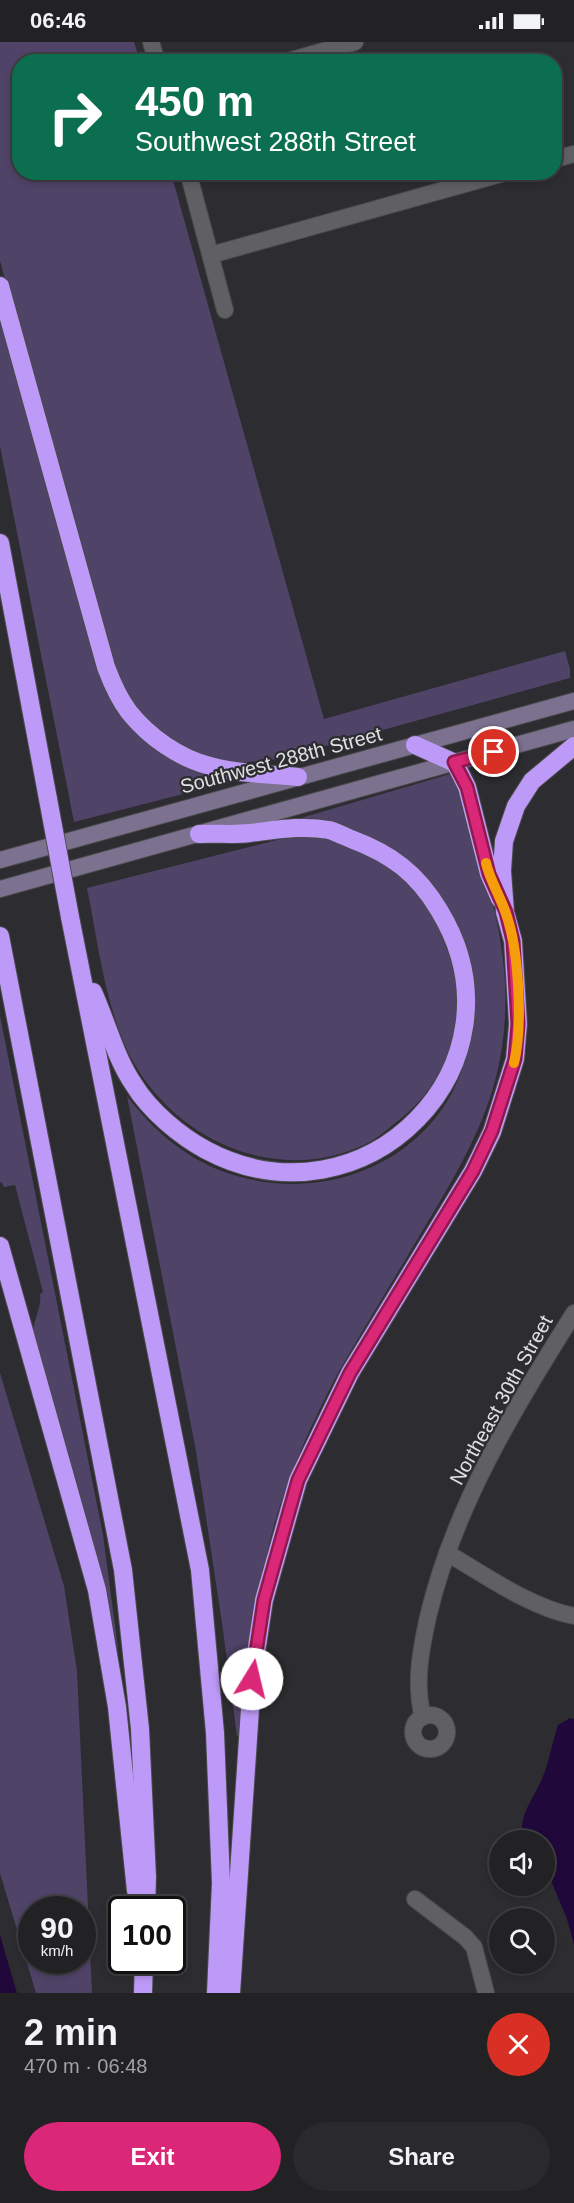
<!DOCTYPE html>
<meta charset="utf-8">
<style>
:root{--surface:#222124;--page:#2a292c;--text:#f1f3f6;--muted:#a2a3a6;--line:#3f3e41;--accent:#db2777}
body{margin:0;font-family:Helvetica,sans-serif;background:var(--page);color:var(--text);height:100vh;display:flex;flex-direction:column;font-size:22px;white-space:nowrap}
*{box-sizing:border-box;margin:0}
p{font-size:20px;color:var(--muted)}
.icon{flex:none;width:33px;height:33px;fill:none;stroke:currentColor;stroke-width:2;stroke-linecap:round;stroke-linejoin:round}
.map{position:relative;height:1951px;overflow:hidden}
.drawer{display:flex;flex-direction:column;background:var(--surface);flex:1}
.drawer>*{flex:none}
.hud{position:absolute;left:12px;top:12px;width:550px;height:126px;border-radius:24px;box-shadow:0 3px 9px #0003,0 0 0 2px var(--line);background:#0b6e4f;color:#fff;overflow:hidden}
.fabs{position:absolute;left:489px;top:1788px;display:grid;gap:12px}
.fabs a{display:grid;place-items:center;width:66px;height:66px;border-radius:50%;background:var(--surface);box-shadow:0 3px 9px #0003,0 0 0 2px var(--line);font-size:30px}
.speed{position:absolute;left:18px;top:1854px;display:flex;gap:12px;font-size:30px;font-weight:700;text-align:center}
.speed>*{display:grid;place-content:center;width:78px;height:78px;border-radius:50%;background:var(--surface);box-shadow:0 3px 9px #0003,0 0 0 2px var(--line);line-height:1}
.speed small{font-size:15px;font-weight:400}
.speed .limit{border:3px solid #111;border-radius:9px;background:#fff;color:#111}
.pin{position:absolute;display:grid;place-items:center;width:51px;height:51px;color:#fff;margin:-26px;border:3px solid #fff;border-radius:50%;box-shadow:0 2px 6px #0007}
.me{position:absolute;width:66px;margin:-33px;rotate:9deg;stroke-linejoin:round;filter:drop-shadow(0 0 4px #0008)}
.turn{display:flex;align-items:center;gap:21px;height:126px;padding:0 24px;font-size:27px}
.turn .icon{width:78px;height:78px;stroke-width:2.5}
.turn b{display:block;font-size:42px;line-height:51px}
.round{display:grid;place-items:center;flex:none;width:63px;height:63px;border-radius:32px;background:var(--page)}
.headline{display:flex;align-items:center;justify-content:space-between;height:102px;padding:0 24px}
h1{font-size:36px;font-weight:700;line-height:45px}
.action{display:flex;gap:12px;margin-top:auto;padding:12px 24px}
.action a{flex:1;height:69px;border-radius:36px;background:var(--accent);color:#fff;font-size:24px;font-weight:700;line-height:69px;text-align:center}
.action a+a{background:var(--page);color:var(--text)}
.status{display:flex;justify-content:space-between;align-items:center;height:42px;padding:0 30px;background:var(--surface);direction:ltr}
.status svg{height:16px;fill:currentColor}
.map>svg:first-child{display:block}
.green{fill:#504368;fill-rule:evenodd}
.water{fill:#20093a}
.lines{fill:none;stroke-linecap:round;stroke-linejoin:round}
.minor-casing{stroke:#4b4a4c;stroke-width:18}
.secondary-casing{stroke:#4b4a4c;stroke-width:18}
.motorway-casing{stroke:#4b4a4c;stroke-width:20}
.minor{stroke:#605f63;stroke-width:16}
.secondary{stroke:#7c718f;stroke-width:16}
.motorway{stroke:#bd9af7;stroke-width:18}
.motorway-bridge-casing{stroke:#4b4a4c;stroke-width:20;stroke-linecap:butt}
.motorway-bridge{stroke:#bd9af7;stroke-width:18}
.route-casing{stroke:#8e194d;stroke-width:15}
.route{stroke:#db2777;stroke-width:10}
.slow{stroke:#f59e0b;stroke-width:10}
.labels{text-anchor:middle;stroke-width:4.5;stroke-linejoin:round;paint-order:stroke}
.street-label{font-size:20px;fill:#e0dfe1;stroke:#2d2c30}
</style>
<div class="status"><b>06:46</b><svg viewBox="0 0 49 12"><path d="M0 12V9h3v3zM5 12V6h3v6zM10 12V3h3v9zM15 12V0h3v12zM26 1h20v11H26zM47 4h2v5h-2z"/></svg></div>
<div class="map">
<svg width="574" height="1951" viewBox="0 0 574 1951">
<rect width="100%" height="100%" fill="#2d2c30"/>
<g class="green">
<path d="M0,0h134l6,19 -120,1v110l151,1 153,546 241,-68 5,18v9l-292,81c-16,2 -32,4 -47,3 -27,-3 -62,-17 -80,-37 -14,-15 -24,-32 -34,-50l-117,-414z"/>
<path d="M0,267l98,364 10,21 122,88 -156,40 -74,-376z"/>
<path d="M450,732l4,3 8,16c17,62 40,126 43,190 5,106 -36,170 -88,257 -26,44 -53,88 -79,133 -32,61 -62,127 -74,196 -9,55 -14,112 -21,167h-6l-15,-113 -26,-172 -69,-355c24,32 57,61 95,75 100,38 219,-10 245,-118 7,-30 10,-59 2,-89 -5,-20 -14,-51 -28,-66 -11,-12 -28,-21 -41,-30 -13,-9 -41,-34 -55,-39 -14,-5 -30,-7 -44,-11z"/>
<path d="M301,792c57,4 118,40 138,95 5,16 16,34 18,51 6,53 -15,107 -58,140 -10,8 -21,18 -33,24 -84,40 -180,2 -228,-74 -32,-51 -39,-124 -51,-182z"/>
<path d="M0,974l103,519 16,121 -10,-50 -76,-271c0,-17 9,-26 7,-41l3,-2 -28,-107 -11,2 -2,-4 -2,-1z"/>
<path d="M0,1331l64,213 13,85 15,322h-56l-36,-120zM32,1868h50v50h-50z"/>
</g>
<g class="water">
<path d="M570,1676l4,1v226l-7,-26 -15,-36 -7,-10 -1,-33h-20c-8,-22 9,-40 18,-61 7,-17 10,-36 16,-54z"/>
<path d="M0,1893l17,58h-17z"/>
</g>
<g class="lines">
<g class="minor-casing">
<g id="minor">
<path d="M151,0l6,20"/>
<path d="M285,20l70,-20"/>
<path d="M555,117l19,-5"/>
<path d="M188,130l37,138"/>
<path d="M211,213l297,-83"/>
<path d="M447,1511c38,22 84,55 127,63"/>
<circle cx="430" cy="1690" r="17"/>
<path d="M423,1675c-9,-33 -2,-68 5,-100 26,-111 86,-208 146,-304"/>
<path d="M415,1857l50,38 9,10 12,46"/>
</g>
</g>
<g class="secondary-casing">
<g id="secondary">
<path d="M0,818l574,-159"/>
<path d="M0,847l574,-160"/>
</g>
</g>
<g class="motorway-casing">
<g id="motorway">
<path d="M0,244l106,381c6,16 13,32 23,45 20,25 50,46 81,54 28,8 59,8 88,11"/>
<path d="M0,501l48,256"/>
<path d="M415,703l40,18 12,24 22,87 11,25"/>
<path d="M70,875l130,653 15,163 6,150 -5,110"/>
<path d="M0,894l123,634 17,159 7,148 -1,33"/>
<path d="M93,950c14,31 22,65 41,93 16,26 46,51 72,65 158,84 327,-86 233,-240 -22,-37 -48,-56 -88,-71 -7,-3 -15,-7 -22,-9 -27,-5 -53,0 -79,3 -17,2 -34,0 -51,1"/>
<path d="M0,1204l97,344 20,117 19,184"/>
<path d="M143,1951l1,-33"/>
<path d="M231,1951l21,-314 12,-79 34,-120 52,-107 123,-202 19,-39 23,-73 3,-35 -5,-83 -8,-29 -3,-41 2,-30 12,-35 16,-25 42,-35"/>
</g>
</g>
<use href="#minor" class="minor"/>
<use href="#secondary" class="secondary"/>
<use href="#motorway" class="motorway"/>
<g class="motorway-bridge-casing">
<path id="motorway-bridge" d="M48,757l22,118"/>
</g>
<use href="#motorway-bridge" class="motorway-bridge"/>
</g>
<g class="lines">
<g class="route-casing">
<path id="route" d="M252,1637l12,-79 34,-120 52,-107 123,-202 19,-40 23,-72 3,-35 -5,-83 -7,-29 -17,-38 -22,-87 -13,-25 40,-10"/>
</g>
<use href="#route" class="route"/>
<path class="slow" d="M486,821c4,17 13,31 19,48 14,36 18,114 9,152"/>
</g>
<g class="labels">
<g class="street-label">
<text transform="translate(281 718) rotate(-15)" y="7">Southwest 288th Street</text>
<text transform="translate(501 1358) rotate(-61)" y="7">Northeast 30th Street</text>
</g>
</g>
</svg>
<div class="fabs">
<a><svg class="icon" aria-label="sound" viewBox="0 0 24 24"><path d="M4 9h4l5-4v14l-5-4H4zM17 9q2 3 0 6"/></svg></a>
<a><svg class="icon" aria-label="search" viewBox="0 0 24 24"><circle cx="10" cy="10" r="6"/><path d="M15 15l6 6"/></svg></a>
</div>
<div class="speed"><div>90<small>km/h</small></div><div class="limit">100</div></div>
<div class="pin" style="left:494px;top:710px;background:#d93025"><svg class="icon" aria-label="arrive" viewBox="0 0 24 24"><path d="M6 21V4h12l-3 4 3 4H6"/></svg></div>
<svg class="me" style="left:252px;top:1637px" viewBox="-20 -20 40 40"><circle r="19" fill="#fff"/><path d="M0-13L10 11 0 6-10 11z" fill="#db2777"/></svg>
<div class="hud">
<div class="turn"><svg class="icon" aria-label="right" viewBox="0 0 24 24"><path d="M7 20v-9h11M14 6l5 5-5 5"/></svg><div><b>450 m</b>Southwest 288th Street</div></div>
</div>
</div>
<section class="drawer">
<div class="headline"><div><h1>2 min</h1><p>470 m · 06:48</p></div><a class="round" style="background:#d93025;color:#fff"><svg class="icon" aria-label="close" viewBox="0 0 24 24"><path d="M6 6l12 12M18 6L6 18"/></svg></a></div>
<div class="action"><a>Exit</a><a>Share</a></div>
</section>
